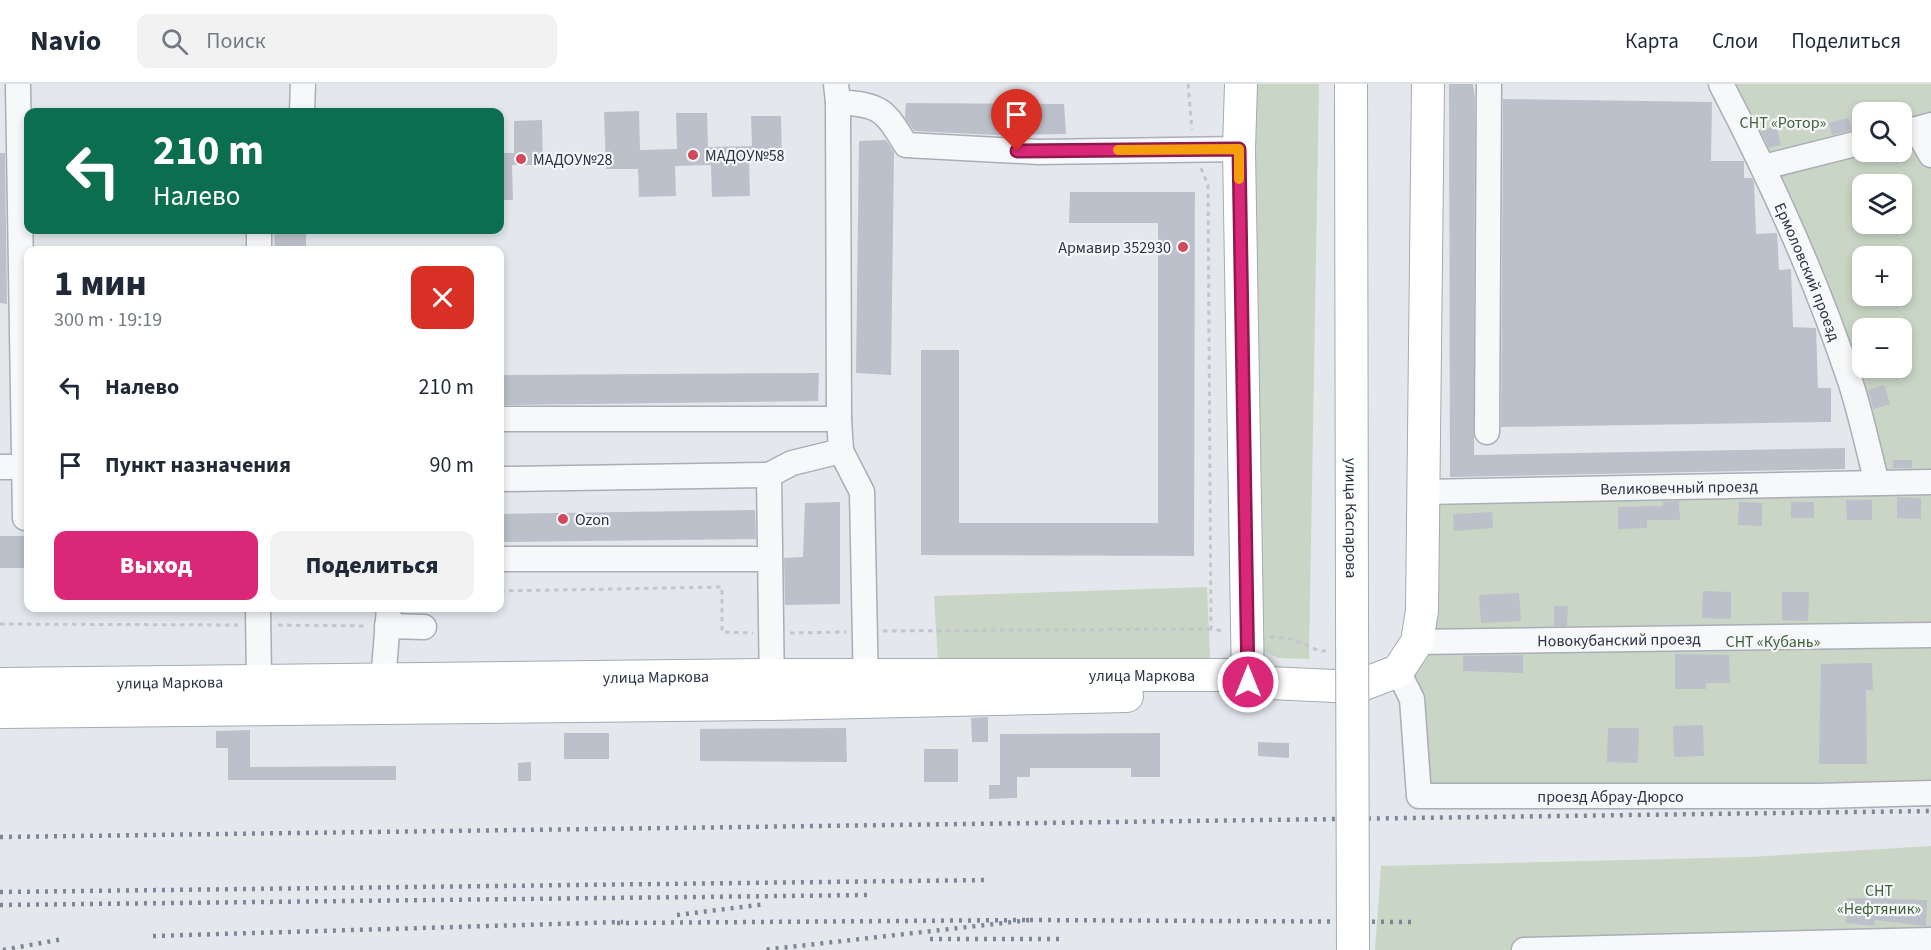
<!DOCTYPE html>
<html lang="ru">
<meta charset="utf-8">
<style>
:root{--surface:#fff;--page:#f2f2f3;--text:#1f2937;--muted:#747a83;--line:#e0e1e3;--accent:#db2777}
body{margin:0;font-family:"Source Sans 3",sans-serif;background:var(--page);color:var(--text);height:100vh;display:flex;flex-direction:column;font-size:22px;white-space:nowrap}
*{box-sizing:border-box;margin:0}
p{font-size:20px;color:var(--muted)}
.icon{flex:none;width:33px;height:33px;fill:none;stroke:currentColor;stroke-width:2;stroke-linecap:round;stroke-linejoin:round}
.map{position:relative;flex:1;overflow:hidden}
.panel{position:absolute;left:24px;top:162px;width:480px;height:366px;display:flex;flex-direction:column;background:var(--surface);border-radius:12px;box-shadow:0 3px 9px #0003}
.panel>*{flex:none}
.top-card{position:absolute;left:24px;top:24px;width:480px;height:126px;border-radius:12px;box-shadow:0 3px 9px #0003;background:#0b6e4f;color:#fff;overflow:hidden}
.tools{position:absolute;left:1852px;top:18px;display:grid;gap:12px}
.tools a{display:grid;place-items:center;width:60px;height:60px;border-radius:12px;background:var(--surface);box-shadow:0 3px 9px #0003;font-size:30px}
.pin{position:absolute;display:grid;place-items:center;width:51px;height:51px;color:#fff;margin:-62px -26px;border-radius:50% 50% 50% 0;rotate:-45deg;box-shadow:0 0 6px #0007}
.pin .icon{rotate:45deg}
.me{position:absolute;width:66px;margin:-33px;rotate:0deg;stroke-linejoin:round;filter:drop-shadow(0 0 4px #0008)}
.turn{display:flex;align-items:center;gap:21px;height:126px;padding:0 30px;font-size:27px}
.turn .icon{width:78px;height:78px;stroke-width:2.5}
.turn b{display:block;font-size:42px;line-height:51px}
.round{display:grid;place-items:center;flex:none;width:63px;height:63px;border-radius:12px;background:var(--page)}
.headline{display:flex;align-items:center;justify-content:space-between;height:102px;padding:0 30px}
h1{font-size:36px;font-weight:800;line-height:45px}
.button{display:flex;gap:12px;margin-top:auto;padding:12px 30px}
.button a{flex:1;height:69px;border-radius:12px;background:var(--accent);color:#fff;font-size:24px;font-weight:800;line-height:69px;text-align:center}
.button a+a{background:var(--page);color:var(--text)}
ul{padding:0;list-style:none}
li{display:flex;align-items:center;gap:18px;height:78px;padding:0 30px}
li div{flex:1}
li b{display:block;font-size:22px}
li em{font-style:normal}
header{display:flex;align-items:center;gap:36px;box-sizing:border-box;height:84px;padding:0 30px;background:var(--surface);border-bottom:2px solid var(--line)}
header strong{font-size:28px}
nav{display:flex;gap:33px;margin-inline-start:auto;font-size:21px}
.search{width:420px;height:54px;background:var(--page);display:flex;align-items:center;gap:15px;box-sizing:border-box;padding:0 21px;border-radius:12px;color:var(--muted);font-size:22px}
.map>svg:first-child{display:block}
.green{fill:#c9d6c5;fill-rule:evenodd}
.building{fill:#bbc0ca}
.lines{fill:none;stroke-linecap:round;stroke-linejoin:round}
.minor-casing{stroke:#a9aeb7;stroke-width:27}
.major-casing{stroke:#a3abb8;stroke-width:34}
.path{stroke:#c2c5cb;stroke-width:3;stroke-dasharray:4.5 4.5;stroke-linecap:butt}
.minor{stroke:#f7f8fa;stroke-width:24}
.major{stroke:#fff;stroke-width:32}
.rail{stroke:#7d8696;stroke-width:4.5;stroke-dasharray:3 6;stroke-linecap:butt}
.major-bridge-casing{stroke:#a3abb8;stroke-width:34;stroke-linecap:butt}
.major-bridge{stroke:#fff;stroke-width:32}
.route-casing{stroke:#8e194d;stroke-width:15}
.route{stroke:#db2777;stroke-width:10}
.slow{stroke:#f59e0b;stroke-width:10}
.poi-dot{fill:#d1495b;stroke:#f4f6f9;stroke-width:2}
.labels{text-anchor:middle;stroke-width:4.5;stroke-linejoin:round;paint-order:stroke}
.park-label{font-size:16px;fill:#3f6138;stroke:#f4f6f9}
.poi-label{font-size:16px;fill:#2b3445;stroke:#f4f6f9;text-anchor:start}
.street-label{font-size:16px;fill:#2b3445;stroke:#f4f6f9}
</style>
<header>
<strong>Navio</strong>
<div class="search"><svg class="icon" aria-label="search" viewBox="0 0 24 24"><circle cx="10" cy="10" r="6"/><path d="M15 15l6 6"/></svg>Поиск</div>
<nav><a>Карта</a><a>Слои</a><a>Поделиться</a></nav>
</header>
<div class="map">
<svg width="1931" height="866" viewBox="0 0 1931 866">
<rect width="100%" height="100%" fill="#e4e7ec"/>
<g class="green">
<path d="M1251,0h68l-10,575 -31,-1 -14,-7 -8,-28z"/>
<path d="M1721,0h210v709l-512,3 -21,-125 27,-179 451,-9 -25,-100zM1863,28h39v40h-39zM1863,100h39v40h-39zM1863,172h39v40h-39zM1863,244h39v40h-39z"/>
<path d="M1207,503l3,71 -272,4 -4,-66z"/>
<path d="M1931,762v104h-556l6,-84 369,-9z"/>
</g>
<g class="building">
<path d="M1449,0h24l2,15 -1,356 371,-7v21l-395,8z"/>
<path d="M1503,15l209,3 -1,59h33v17h8l2,4 2,52 21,-1 2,37 12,-1 2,58 23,1 2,60h13v34l-330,5z"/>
<path d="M906,19l158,1 2,30 -71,1 -81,-4 -9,-13z"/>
<path d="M639,27l1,39 37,-1 -1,-36h31l1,34 44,-1 -1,-30h30l1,45h-33l1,35 -38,1 -1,-32 -36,1 1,30 -37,1 -1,-28h-32l-2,-57z"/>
<path d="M1848,34l4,12 -20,5 -3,-12z"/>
<path d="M542,36l1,45h-31l1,35h-13v-47h14v-32z"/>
<path d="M1776,42l5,19 -12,3 -8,-17z"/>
<path d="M886,56l8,12 -3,223 -35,-2 3,-232z"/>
<path d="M0,69h5l2,151 -7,-1z"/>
<path d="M1070,108h125l-1,364 -273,-1v-205h38v173h199v-300h-89z"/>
<path d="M274,146h32v20h-31z"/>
<path d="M819,289l-1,28 -318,4v-30z"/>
<path d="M1884,301l6,19 -17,5 -5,-19z"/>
<rect x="1893" y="376" width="19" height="8"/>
<path d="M1897,413l24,1v21l-24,-1z"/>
<path d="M1846,416h26v20h-25z"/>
<path d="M1679,417l1,19h-33v8l-29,1v-22l45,-1v-4z"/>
<path d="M840,418v102l-55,1 -1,-47 19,-1 2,-54z"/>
<path d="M1739,418l23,1v23l-24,-1z"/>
<rect x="1791" y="418" width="23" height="16"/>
<path d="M755,426l1,29 -256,3v-28z"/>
<path d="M1492,428l1,16 -39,3 -1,-17z"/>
<rect x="0" y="452" width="28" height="32"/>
<path d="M1703,507l28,1v27l-29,-1z"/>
<path d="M1782,508h27l-1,29 -26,-1z"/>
<path d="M1519,509l2,28 -40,2 -2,-28z"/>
<path d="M1554,522h14l-1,20h-13z"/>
<path d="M1675,570l54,1 1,28h-24v6h-31z"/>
<path d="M1523,571v18l-60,-2v-15z"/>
<path d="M1872,579l1,27h-7l1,74h-48l2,-100z"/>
<path d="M988,633v25h-16l-1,-24z"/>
<path d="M1703,641l1,31 -30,1 -1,-31z"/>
<path d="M846,644l1,34 -147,-1v-32z"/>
<path d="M1608,644h31l-1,35 -31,-1z"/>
<path d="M250,646v37l146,-1v14h-168v-32h-12v-17z"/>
<rect x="564" y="649" width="45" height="26"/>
<path d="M1160,649v44h-29v-9h-101v9h-13v21l-28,1v-14h11v-51z"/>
<path d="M1258,658l31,1v15l-31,-2z"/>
<rect x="924" y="665" width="34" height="33"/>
<path d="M531,678v19h-13v-18z"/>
<path d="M1847,814l80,2 -1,26 -51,-6 -1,6 -28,-3z"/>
</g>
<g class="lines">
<g class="minor-casing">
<g id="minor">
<path d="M18,0l7,434h3"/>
<path d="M836,0l2,18c43,3 46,7 68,43l133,7 200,-3"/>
<path id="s1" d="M1721,0c50,96 95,194 129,297 11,33 18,68 27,102"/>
<path d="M302,28l1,-28"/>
<path d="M1916,45l15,26"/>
<path d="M1902,49l29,-8"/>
<path d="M1764,83l99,-25"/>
<path d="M259,146v20"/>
<path d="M500,335h339"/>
<path d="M1487,348l2,-348"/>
<path d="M841,367l21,41 4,199"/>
<path d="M0,383h25"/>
<path d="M500,395l269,-4"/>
<path id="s2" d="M1425,408l506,-10"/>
<path d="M500,475h269"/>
<path d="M258,524l1,74"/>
<path d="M387,542l37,1"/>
<path id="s3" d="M1417,558l514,-7"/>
<path id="s4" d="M1398,587l14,28 7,97h399l113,-3"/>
<path d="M772,609l-3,-218 23,-12 49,-12 -2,-32 -1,-317"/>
<path d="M382,610l7,-86"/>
<path d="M1524,866l407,-10"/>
</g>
</g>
<g class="major-casing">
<g id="major">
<path d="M1241,0l-2,65 9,533"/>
<path id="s5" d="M1351,0l1,525"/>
<path id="s6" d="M0,600l772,-9h455l21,7 108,5 42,-16 19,-29 5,-31 6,-527"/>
<path d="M0,628l772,-8 355,-8"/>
</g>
</g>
<g class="path">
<path d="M1188,0l4,46"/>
<path d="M1201,84l7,17 3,444 14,2"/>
<path d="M500,507l222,-4v45l31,1"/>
<path d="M0,540l238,1"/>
<path d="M278,541l89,1"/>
<path d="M883,547l328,-2"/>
<path d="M790,549l56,-1"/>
<path d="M1270,553l21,2 29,12h10"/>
</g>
<use href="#minor" class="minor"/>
<use href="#major" class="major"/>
<g class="rail">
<path d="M0,753l1931,-26"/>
<path d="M0,808l989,-12"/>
<path d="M0,821l868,-10"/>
<path d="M677,831l89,-11"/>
<path d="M1030,836l382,2"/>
<path d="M617,839l413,-3 -268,30"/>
<path d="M153,852l470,-14"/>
<path d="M930,855h132"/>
<path d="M3,866l60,-11"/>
</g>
<g class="major-bridge-casing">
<path id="major-bridge" d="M1352,525l1,341"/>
</g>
<use href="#major-bridge" class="major-bridge"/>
</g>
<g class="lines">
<g class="route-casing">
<path id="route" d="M1017,67l222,-2 9,533"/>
</g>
<use href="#route" class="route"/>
<path class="slow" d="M1118,66l121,-1v30"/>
</g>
<g class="poi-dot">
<circle cx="693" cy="71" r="6"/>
<circle cx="521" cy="75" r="6"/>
<circle cx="1183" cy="163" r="6"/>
<circle cx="563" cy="435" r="6"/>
</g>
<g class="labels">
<g class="park-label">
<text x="1783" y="44">СНТ «Ротор»</text>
<text x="1773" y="563">СНТ «Кубань»</text>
<text x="1879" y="812">СНТ<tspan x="1879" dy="18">«Нефтяник»</tspan></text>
</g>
<g class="poi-label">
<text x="705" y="77">МАДОУ№58</text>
<text x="533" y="81">МАДОУ№28</text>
<text x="1171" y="169" text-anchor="end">Армавир 352930</text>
<text x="575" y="441">Ozon</text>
</g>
<g class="street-label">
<text dy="6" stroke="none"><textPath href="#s1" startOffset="207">Ермоловский проезд</textPath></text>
<text dy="6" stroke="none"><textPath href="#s2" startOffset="254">Великовечный проезд</textPath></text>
<text dy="6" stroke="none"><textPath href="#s5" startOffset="434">улица Каспарова</textPath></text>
<text dy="6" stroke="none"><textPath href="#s3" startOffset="202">Новокубанский проезд</textPath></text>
<text dy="6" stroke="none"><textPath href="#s6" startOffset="1142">улица Маркова</textPath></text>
<text dy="6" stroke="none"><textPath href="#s6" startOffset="656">улица Маркова</textPath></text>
<text dy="6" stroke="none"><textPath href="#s6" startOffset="170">улица Маркова</textPath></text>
<text dy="6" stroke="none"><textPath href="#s4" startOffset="320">проезд Абрау-Дюрсо</textPath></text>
</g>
</g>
</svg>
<div class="tools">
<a><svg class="icon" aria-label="search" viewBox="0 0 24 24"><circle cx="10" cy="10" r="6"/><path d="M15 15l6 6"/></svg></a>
<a><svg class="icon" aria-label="layers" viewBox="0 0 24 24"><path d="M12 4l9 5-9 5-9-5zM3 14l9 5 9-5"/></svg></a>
<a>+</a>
<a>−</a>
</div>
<div class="pin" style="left:1017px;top:67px;background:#d93025"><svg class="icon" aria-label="arrive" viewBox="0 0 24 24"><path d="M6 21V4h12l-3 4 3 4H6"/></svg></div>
<svg class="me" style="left:1248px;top:598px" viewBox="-20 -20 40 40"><circle r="17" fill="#db2777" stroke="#fff" stroke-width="3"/><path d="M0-11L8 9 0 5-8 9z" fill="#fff"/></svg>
<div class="top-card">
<div class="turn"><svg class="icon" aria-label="left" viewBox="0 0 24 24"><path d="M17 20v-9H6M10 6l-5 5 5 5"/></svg><div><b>210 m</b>Налево</div></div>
</div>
<section class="panel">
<div class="headline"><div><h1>1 мин</h1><p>300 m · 19:19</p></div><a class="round" style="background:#d93025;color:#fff"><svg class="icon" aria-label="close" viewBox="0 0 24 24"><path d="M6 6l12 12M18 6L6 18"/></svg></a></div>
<ul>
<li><svg class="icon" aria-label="left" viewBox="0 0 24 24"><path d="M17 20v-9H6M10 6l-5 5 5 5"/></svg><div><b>Налево</b></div><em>210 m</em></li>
<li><svg class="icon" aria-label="arrive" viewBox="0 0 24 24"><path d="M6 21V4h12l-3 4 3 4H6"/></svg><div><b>Пункт назначения</b></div><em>90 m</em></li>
</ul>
<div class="button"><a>Выход</a><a>Поделиться</a></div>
</section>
</div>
